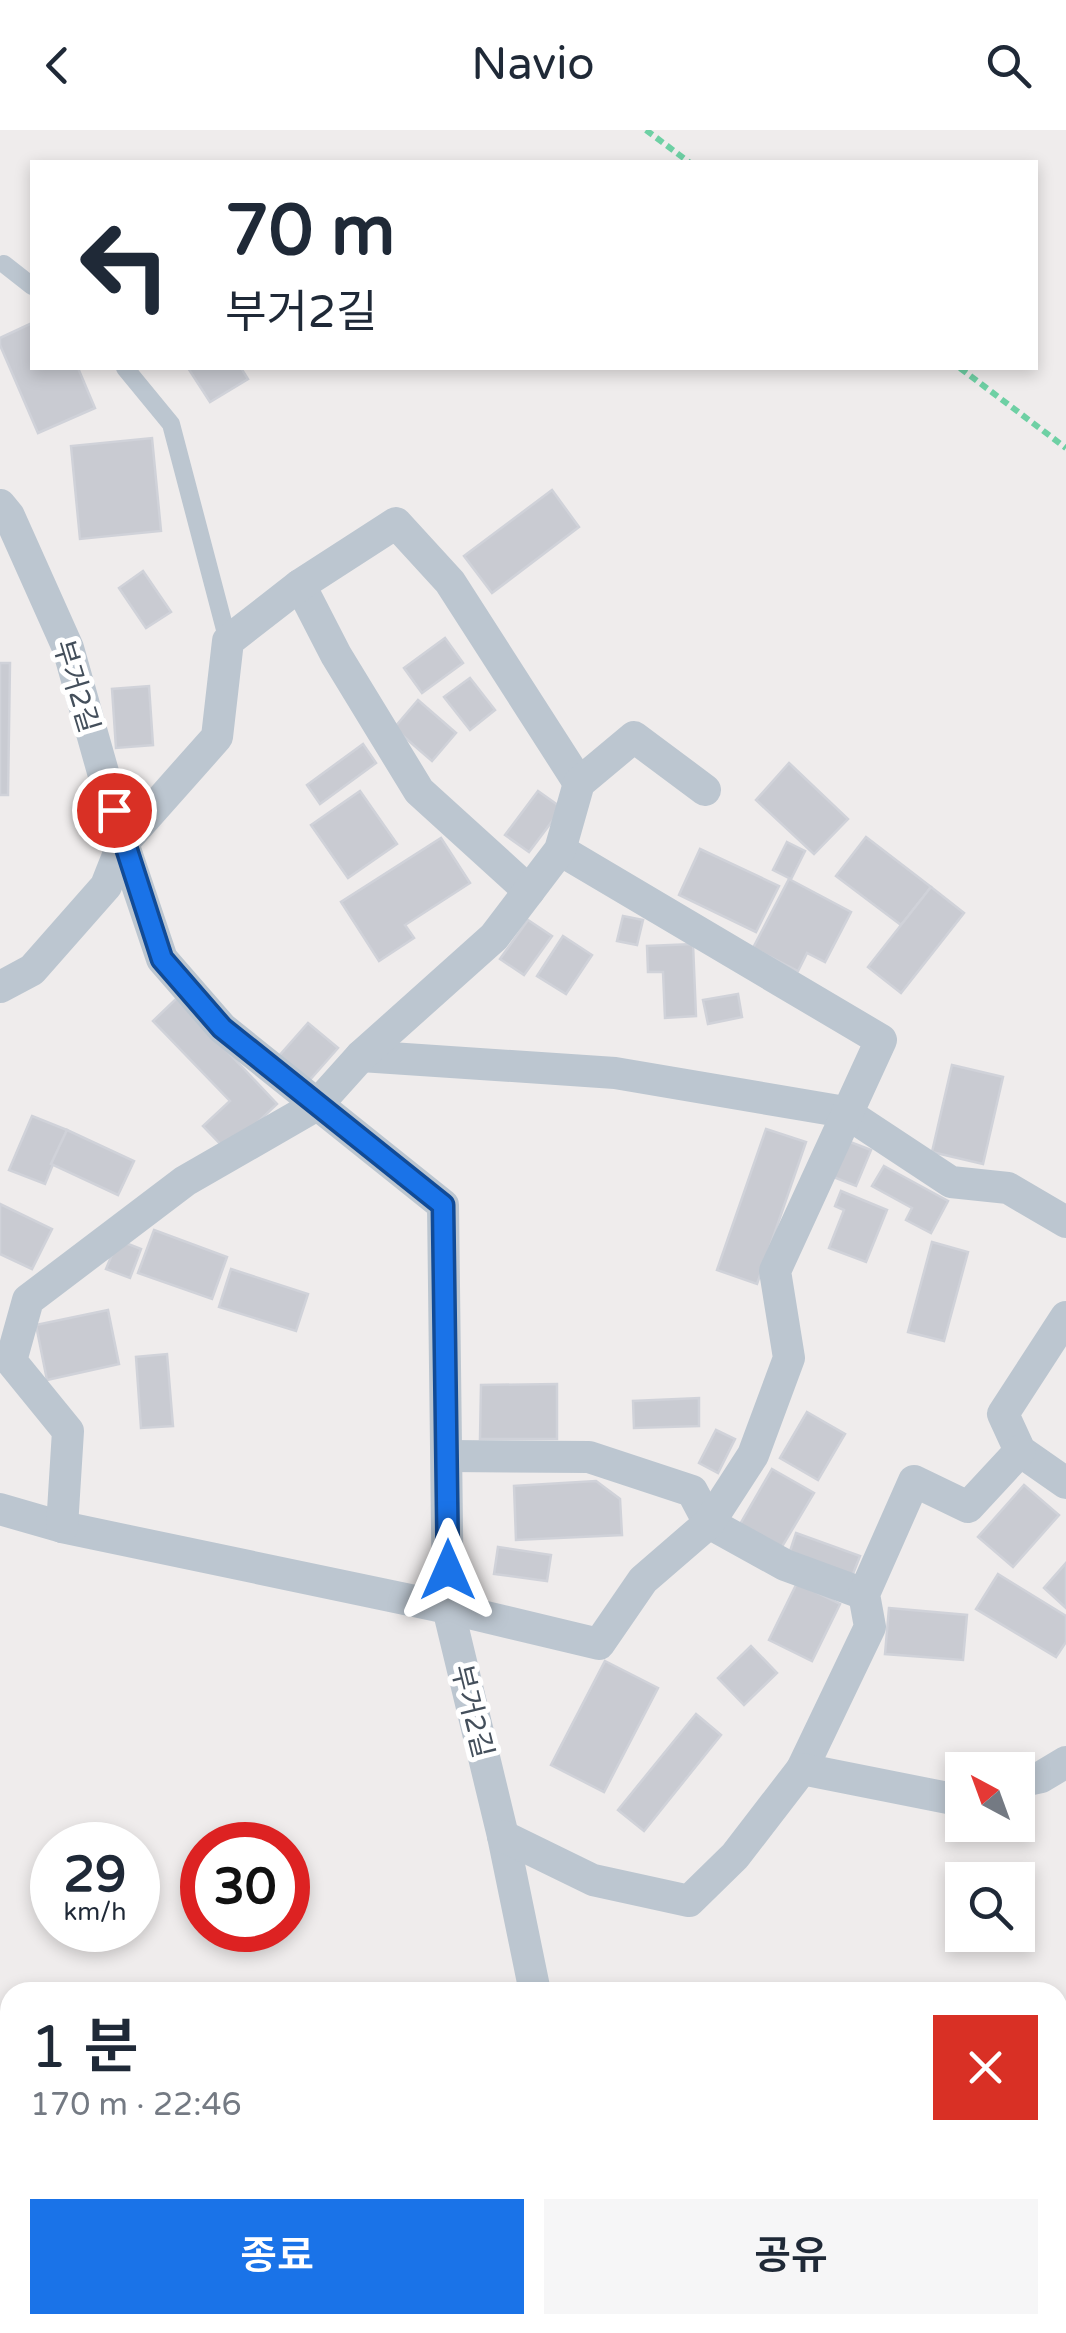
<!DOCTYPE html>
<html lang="ko">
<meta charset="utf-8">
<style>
:root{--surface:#fff;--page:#f6f6f7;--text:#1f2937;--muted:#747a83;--accent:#1a73e8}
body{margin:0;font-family:"Varela Round","Noto Sans KR",sans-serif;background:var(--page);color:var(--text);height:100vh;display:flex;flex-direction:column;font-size:38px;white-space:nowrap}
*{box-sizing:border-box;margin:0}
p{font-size:32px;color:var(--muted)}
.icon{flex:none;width:55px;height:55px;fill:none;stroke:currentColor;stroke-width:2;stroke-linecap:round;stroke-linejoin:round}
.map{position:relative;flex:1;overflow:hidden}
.side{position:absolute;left:0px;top:1852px;width:1068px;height:352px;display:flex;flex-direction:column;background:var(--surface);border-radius:30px 30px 0 0;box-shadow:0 5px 15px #0003}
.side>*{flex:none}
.hud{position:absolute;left:30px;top:30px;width:1008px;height:210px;border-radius:0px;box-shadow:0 5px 15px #0003;background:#fff;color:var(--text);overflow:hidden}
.needle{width:65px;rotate:319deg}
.buttons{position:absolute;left:945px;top:1622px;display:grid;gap:20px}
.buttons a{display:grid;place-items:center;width:90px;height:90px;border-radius:0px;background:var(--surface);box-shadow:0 5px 15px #0003;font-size:50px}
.speed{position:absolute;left:30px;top:1692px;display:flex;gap:20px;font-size:50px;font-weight:700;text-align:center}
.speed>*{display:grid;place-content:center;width:130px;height:130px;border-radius:50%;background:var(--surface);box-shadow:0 5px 15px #0003;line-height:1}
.speed small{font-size:25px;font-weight:400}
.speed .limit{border:15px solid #d22;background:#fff;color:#111}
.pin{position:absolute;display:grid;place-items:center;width:85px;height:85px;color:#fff;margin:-42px;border:5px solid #fff;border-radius:50%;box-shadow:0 2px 10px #0007}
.me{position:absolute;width:110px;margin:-55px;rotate:0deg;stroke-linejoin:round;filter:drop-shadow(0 0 8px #0008)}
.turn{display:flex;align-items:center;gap:35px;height:210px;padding:0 30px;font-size:45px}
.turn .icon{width:130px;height:130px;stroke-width:2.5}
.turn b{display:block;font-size:70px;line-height:85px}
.round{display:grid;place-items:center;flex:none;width:105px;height:105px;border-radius:0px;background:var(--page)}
.summary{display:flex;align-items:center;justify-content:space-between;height:170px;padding:0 30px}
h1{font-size:60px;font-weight:600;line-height:75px}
.action{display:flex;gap:20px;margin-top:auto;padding:20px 30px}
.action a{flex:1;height:115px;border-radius:0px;background:var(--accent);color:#fff;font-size:40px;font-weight:600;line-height:115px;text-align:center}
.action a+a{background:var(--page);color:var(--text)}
header{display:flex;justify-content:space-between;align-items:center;height:130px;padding:0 30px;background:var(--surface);font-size:45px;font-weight:600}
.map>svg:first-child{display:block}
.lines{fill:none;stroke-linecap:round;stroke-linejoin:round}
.stream{stroke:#82d3ef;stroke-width:11}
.building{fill:#c9cbd2;stroke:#d0d2d9;stroke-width:2.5}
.path{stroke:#6ed0a4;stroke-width:6;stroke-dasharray:8 5;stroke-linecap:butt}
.service{stroke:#bcc6d0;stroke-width:18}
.minor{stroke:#bcc6d0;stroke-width:32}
.route-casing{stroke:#114b97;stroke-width:25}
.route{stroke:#1a73e8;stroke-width:18}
.labels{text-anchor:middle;stroke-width:10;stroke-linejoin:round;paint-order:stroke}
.street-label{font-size:28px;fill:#444f5b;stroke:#fff}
</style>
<header><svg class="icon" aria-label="back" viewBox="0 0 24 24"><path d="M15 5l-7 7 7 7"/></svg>Navio<svg class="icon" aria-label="search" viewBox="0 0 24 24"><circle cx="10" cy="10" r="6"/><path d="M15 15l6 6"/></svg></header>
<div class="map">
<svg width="1066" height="2203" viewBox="0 0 1066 2203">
<rect width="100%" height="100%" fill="#efecec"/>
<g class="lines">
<g class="stream">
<path d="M0,1971l10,5"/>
<path d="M477,2195l17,8"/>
</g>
</g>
<g class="building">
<path d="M32,193v45h46l17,40 -57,25 -38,-88v-7z"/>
<path d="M188,238h53l7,11 -38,23z"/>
<path d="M152,308l9,93 -81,8 -9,-93z"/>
<path d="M552,360l27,37 -87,66 -28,-37z"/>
<path d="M143,441l28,41 -25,16 -27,-40z"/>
<path d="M445,508l18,25 -41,30 -18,-25z"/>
<path d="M0,533h10l-2,132h-8z"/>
<path d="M470,548l25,32 -25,20 -26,-33z"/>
<path d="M149,556l4,59 -37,3 -4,-59z"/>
<path d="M418,570l38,33 -24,28 -38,-33z"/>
<path d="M363,614l13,19 -56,41 -13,-19z"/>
<path d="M789,633l59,56 -34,35 -58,-54z"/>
<path d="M360,661l37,53 -49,34 -37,-53z"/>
<path d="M538,661l24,17 -33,44 -24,-17z"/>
<path d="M866,707l65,50 -30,38 -65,-49z"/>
<path d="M441,708l29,45 -65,42 9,13 -35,23 -38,-59z"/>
<path d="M787,712l18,9 -14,28 -18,-9z"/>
<path d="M700,719l79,37 -23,46 -77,-37z"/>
<path d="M789,749l62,33 -26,50 -18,-9 -9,18 -45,-23z"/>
<path d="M931,757l33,26 -63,80 -33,-26z"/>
<path d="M623,786l20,4 -6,25 -20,-4z"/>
<path d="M528,790l24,16 -28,39 -24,-16z"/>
<path d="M563,806l29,19 -26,39 -29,-18z"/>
<path d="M693,814l3,72 -31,2 -2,-46h-15l-1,-26z"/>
<path d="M738,864l4,23 -34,7 -5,-24z"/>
<path d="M177,868l100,106 -50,47 -24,-25 27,-25 -77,-80z"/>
<path d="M308,893l30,25 -30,34 -29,-26z"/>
<path d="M952,935l51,12 -20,87 -51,-12z"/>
<path d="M32,986l35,14 -22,54 -36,-14z"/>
<path d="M766,999l40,13 -49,142 -40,-14z"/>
<path d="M67,1000l67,31 -16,34 -67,-31z"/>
<path d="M845,1010l26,10 -15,36 -25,-10z"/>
<path d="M884,1036l64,35 -17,32 -25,-13 6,-12 -40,-22z"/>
<path d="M841,1061l46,19 -21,52 -37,-14 15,-38 -9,-4z"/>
<path d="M0,1074l52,25 -20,40 -32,-15z"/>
<path d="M154,1100l73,27 -15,42 -74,-26z"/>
<path d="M118,1110l23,9 -11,29 -24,-9z"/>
<path d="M932,1112l36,10 -24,89 -36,-9z"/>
<path d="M231,1139l77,25 -12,37 -77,-24z"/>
<path d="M108,1180l11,54 -72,16 -11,-55z"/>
<path d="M167,1224l6,72 -32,2 -5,-71z"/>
<path d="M557,1254v55h-77l1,-54z"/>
<path d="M699,1268v28l-65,2 -1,-27z"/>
<path d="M807,1282l38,22 -27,46 -38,-22z"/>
<path d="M716,1300l19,9 -17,34 -19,-10z"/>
<path d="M772,1339l42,24 -34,57 -41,-24z"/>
<path d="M596,1351l24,18 2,36 -106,5 -2,-54z"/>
<path d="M1024,1355l35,30 -46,52 -35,-30z"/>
<path d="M796,1403l64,23 -9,23 -63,-22z"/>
<path d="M498,1417l53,8 -4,26 -53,-7z"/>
<path d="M1066,1433v45l-22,-20z"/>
<path d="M998,1444l68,42v26l-10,15 -80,-48z"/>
<path d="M797,1453l43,21 -28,57 -43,-21z"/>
<path d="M889,1478l78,7 -4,45 -78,-6z"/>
<path d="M751,1516l26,27 -33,32 -26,-27z"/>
<path d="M605,1531l53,27 -54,104 -53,-27z"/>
<path d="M696,1584l25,21 -77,96 -26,-21z"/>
</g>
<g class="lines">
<g class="path">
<path d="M646,0l43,32"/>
<path d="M960,238l106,80"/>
</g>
<g class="service">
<path d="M4,134l28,22"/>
<path d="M125,238l46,56 57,217"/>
</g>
<g class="minor">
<path d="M0,375l9,11 59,132 55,195 39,116 60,69 221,177 5,403 55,228 32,156"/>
<path d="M300,455l36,70 83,136 110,100"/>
<path d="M0,857l32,-17 74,-84 17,-43 94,-106 11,-96 72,-56 96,-62 54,59 129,201"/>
<path d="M361,926l254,17 230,39 106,70 57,6 58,34"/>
<path d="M1066,1187l-63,97 17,37 46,32"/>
<path d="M448,1326l141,1 103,34 17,32 76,42 79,29"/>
<path d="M0,1379l62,18 386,81 151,36 44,-64 66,-57 44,-68 36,-97 -14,-87 106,-231 -321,-190"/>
<path d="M62,1397l6,-96 -57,-70 17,-61 157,-119 132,-76 44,-49 133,-119 66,-87 19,-67 55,-46 71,53"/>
<path d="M802,1639l68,-142 -6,-33 50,-113 54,26 52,-56"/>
<path d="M1018,1652l23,-5 25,-15"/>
<path d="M503,1706l90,44 96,21 46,-45 67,-87 146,29 14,-3"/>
<path d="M602,2195l2,8"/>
</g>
</g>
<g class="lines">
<g class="route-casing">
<path id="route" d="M114,680l48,149 60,69 221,177 5,365"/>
</g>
<use href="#route" class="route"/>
</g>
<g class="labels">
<g class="street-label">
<text transform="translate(77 556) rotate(73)" y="10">부거2길</text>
<text transform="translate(473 1581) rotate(76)" y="10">부거2길</text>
</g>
</g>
</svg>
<div class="buttons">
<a><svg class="needle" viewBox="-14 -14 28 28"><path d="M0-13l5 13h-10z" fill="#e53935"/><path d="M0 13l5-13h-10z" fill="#747a83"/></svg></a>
<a><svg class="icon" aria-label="search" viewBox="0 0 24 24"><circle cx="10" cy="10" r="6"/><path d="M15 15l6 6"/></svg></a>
</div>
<div class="speed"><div>29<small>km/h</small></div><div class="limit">30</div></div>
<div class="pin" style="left:114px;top:680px;background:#d93025"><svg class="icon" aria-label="arrive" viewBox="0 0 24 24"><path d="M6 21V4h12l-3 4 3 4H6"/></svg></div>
<svg class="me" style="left:448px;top:1440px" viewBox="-20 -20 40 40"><path d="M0-17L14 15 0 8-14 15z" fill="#1a73e8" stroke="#fff" stroke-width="4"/></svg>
<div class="hud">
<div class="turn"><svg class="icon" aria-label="left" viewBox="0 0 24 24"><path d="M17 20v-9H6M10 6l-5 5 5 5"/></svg><div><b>70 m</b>부거2길</div></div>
</div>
<section class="side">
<div class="summary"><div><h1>1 분</h1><p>170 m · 22:46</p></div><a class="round" style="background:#d93025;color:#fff"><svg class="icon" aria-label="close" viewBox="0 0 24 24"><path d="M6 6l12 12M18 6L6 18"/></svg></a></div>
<div class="action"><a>종료</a><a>공유</a></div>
</section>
</div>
